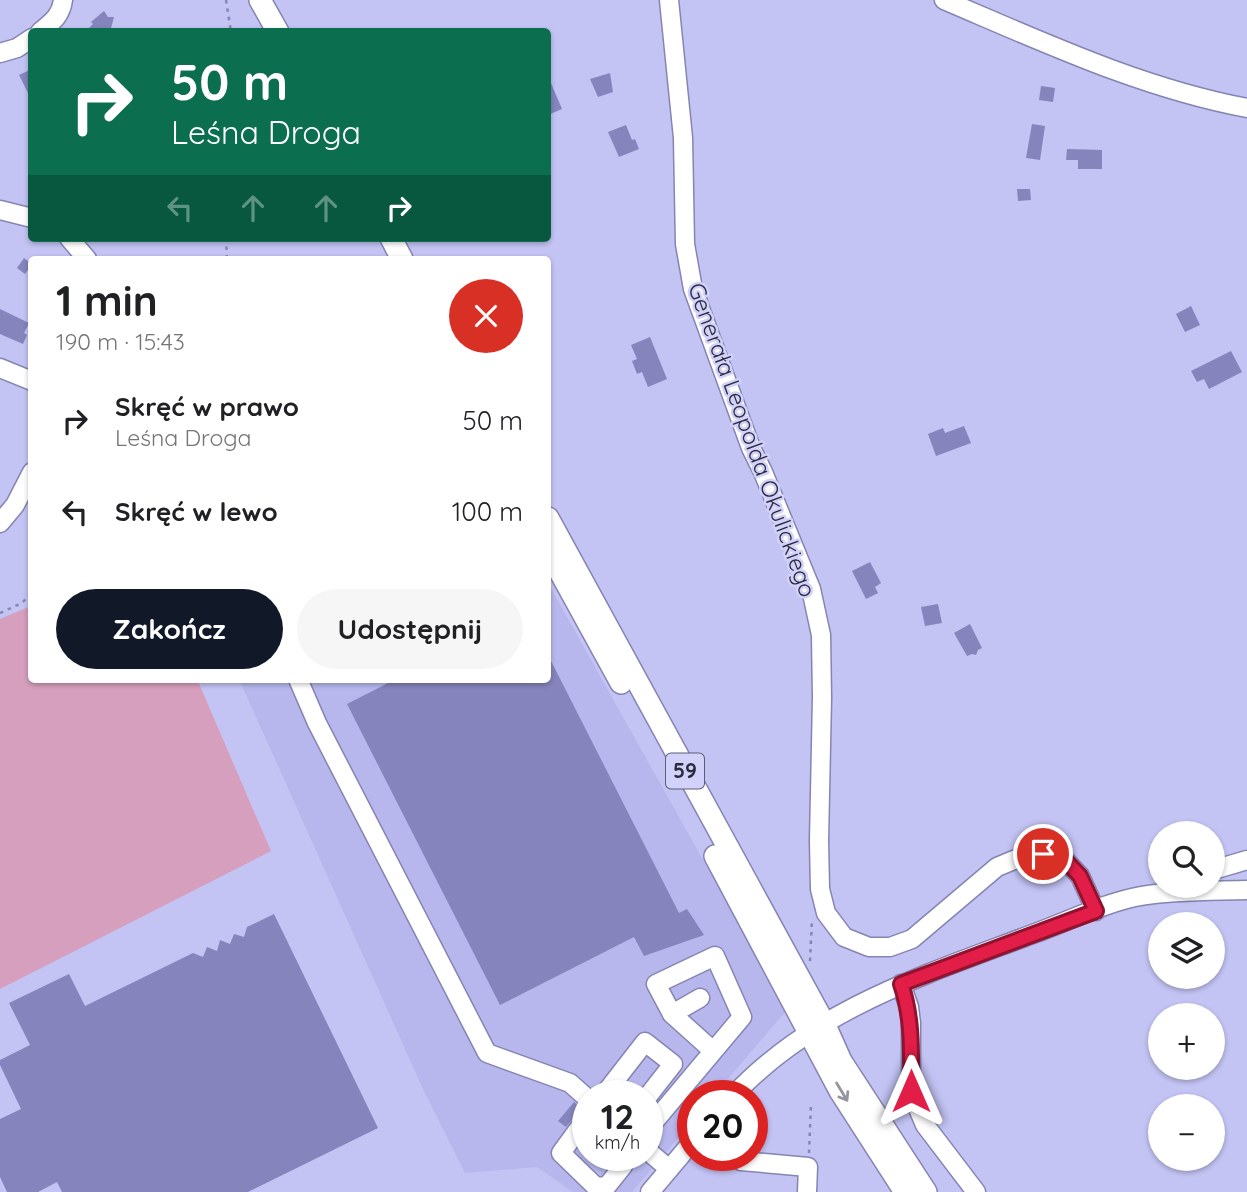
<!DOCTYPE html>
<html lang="pl">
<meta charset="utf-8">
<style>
:root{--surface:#fff;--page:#f6f6f6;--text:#202124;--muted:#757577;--accent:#111827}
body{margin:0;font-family:Quicksand,sans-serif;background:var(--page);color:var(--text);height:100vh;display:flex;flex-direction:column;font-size:26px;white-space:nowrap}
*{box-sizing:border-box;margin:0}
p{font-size:23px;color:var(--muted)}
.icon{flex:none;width:38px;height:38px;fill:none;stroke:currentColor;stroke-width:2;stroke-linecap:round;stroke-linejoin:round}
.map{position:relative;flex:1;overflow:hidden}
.sheet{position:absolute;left:28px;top:256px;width:523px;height:427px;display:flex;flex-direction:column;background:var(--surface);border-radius:7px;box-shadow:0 2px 5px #0004}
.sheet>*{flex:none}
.top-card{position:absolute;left:28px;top:28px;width:523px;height:214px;border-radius:7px;box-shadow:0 2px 5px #0004;background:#0b6e4f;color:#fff;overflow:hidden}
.fabs{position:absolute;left:1148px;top:821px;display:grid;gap:14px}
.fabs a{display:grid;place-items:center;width:77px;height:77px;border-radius:50%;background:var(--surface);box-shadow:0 2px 5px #0004;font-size:35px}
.speed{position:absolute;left:572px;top:1080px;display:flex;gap:14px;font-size:35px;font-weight:700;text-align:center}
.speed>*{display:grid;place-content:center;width:91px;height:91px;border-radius:50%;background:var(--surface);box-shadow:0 2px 5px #0004;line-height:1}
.speed small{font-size:18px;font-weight:400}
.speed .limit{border:10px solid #d22;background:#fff;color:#111}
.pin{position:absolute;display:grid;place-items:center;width:60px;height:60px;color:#fff;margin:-30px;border:4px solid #fff;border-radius:50%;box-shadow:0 2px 7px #0007}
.me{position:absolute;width:77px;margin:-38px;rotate:0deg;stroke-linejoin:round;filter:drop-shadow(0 0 5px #0008)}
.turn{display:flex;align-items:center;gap:24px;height:147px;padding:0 28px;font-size:32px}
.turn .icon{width:91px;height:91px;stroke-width:2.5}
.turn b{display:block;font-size:49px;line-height:60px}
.lanes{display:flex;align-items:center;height:66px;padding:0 28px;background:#0003;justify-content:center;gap:35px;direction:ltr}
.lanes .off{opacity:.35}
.round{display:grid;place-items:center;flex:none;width:74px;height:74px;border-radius:37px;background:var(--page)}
.overview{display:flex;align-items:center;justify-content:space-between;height:119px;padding:0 28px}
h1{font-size:42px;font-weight:700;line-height:52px}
.primary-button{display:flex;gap:14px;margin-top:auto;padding:14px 28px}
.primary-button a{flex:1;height:80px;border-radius:42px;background:var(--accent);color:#fff;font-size:28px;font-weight:700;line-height:80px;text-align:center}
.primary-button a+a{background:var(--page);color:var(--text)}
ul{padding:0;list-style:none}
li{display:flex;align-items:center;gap:21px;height:91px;padding:0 28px}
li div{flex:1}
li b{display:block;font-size:26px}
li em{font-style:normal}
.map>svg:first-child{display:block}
.built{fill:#b7b7ed;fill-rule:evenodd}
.green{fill:#d59fbd}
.building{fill:#8584bc}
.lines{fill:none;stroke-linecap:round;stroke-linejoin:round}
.minor-casing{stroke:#8585b3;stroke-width:21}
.major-casing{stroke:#8585b3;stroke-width:24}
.path{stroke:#8787ac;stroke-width:2.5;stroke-dasharray:3.5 5;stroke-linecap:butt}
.minor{stroke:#fff;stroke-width:18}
.major{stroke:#fff;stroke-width:21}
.oneway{stroke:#95959e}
.route-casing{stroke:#92132f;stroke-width:18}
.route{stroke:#e11d48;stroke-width:12}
.labels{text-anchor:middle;stroke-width:5;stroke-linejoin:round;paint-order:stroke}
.shield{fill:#d1d1f9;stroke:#5d5d76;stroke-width:2}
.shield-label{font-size:21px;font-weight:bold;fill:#2b2b3e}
.street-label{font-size:23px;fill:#2b2b3e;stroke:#d1d1f9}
</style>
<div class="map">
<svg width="1247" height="1192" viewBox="0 0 1247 1192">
<rect width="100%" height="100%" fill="#c3c3f4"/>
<path class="built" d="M548,583l239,427 -73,85 -21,1v24l-61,72h-59l-36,-25 -72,6 -42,-84 -184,-410h309zM588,1096h60v59h-60z"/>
<path class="green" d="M31,606l1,73h165l74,172 -271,138v-370z"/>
<g class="building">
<path d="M104,11l4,6h6l-4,15h-25l8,-8 -2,-2z"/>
<path d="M32,69v32l-13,-26z"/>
<path d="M610,73l3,19 -15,5 -8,-18z"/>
<path d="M548,76l14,33 -14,6z"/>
<path d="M1041,86l14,2 -2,14 -14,-2z"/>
<path d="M1032,124l13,2 -5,34 -14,-2z"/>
<path d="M626,125l6,15 3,-1 4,10 -20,8 -11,-25z"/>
<path d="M1067,149l35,1v19h-24v-9h-12z"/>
<path d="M1017,189h13l1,11 -13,1z"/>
<path d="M24,258l8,6 -7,10 -8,-6z"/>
<path d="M1191,306l9,19 -15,7 -9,-18z"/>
<path d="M0,309l29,14 -5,10 3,2 -4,9 -23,-10z"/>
<path d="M650,337l17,42 -19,8 -6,-15 -5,2 -5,-13 5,-2 -6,-14z"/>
<path d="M1231,351l11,21 -33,17 -5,-10 -7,3 -6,-11z"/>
<path d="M964,426l7,17 -35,13 -8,-22 15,-6 2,5z"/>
<path d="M870,562l11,21 -6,4 3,6 -12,6 -14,-28z"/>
<path d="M938,604l4,19 -17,3 -4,-19z"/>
<path d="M970,624l12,24 -4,2 -2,5 -4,-1 -5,2 -13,-23z"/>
<path d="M548,655l131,258 8,-4 17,26 -60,21 -10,-19 -134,68 -153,-301 49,-25h152z"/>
<path d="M274,914l104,214 -130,64h-186l-5,-10 -19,10h-31l-7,-15v-58l21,-10 -21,-44v-5l30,-15 -21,-42 60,-29 16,32 108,-53 10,4 4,-10 10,4 3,-11 10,4 4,-10 10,3 3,-10z"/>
<path d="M574,1102l7,6 -15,19 -8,-6z"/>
</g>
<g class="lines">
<g class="minor-casing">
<g id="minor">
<path d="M669,0l14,138 2,106 8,45 58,159 12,24 48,117 10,46 1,63 -3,143 1,48 6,24 18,24 25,10h21l22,-8 85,-72 24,-10 22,-3 22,6 15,16 16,35"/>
<path d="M944,0c99,42 197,88 303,108"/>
<path d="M40,32c12,-10 21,-16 23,-32"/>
<path d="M0,53l17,-5 15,-10"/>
<path d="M0,210l32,8"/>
<path d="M69,238l18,21"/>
<path d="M0,368l32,13"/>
<path d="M0,523l15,-18 17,-33"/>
<path d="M298,679l19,44 170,330 83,30 18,16"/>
<path d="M1213,870l34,-10"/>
<path d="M901,984l8,23 2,16v69l14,33 51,67"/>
<path d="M672,1014l28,-16"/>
<path d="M603,1096l42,-54 28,22 -25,32"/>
<path d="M733,1096c80,-86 191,-121 297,-161 34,-12 76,-33 111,-39 34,-6 71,-5 106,-6"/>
<path d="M588,1116l-27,37 35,34 11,-1 16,-20 -13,-11"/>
<path d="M648,1129l94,-112 -27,-61 -59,28 16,30 40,36"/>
<path d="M648,1151l21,18"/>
<path d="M726,1155l15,6 67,6 -1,25"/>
<path d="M650,1192l43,-51"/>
</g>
</g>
<g class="major-casing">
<g id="major">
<path d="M260,0l18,32"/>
<path d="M391,238l11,21"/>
<path d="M548,518l276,505 17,38 85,131"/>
<path d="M548,550l73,133"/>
<path d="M715,856l125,235 65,101"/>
</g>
</g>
<g class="path">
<path d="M226,0l5,32"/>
<path d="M226,238l1,21"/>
<path d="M0,613l22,-10 10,-11"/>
<path d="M810,961l2,-42"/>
<path d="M809,1153l2,-49"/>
</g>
<use href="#minor" class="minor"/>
<use href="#major" class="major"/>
</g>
<defs><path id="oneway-shaft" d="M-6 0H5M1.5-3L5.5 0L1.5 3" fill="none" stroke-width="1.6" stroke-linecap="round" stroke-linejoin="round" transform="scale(1.75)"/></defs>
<use class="oneway" href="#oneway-shaft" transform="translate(842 1092) rotate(59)"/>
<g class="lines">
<g class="route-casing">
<path id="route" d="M911,1091c0,-37 2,-72 -10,-107l195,-73 -16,-35 -15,-16 -22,-6"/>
</g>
<use href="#route" class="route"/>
</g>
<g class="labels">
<rect class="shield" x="666" y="753.5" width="38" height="35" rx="5"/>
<g class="shield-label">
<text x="685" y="778">59</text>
</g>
<g class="street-label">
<text transform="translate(752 440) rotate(70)" y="8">Generała Leopolda Okulickiego</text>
</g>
</g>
</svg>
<div class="fabs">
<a><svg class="icon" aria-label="search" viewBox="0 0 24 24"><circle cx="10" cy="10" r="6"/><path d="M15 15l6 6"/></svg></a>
<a><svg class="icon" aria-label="layers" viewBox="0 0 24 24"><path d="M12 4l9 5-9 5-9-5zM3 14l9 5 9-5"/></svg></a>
<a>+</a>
<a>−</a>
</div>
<div class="speed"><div>12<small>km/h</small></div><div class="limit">20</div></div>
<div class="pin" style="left:1043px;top:854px;background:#d93025"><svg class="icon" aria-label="arrive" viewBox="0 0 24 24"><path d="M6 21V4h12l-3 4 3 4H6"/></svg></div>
<svg class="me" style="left:911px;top:1091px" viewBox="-20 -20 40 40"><path d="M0-17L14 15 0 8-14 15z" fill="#e11d48" stroke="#fff" stroke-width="4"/></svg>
<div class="top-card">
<div class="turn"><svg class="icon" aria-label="right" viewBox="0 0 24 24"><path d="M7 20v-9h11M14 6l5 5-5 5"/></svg><div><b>50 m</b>Leśna Droga</div></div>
<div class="lanes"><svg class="icon off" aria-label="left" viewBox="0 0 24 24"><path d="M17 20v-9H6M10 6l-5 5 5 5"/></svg><svg class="icon off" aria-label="ahead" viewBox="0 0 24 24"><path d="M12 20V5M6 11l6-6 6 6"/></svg><svg class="icon off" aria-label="ahead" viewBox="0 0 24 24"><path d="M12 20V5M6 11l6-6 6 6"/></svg><svg class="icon" aria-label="right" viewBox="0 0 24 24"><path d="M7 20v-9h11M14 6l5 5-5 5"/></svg></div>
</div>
<section class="sheet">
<div class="overview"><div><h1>1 min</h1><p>190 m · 15:43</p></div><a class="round" style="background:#d93025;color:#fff"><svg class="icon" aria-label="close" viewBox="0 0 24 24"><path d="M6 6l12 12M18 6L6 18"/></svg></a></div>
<ul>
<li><svg class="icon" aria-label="right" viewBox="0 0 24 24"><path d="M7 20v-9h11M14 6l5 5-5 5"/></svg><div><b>Skręć w prawo</b><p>Leśna Droga</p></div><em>50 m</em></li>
<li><svg class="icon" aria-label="left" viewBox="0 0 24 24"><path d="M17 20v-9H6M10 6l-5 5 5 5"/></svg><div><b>Skręć w lewo</b></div><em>100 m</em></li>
</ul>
<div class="primary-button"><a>Zakończ</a><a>Udostępnij</a></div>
</section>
</div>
